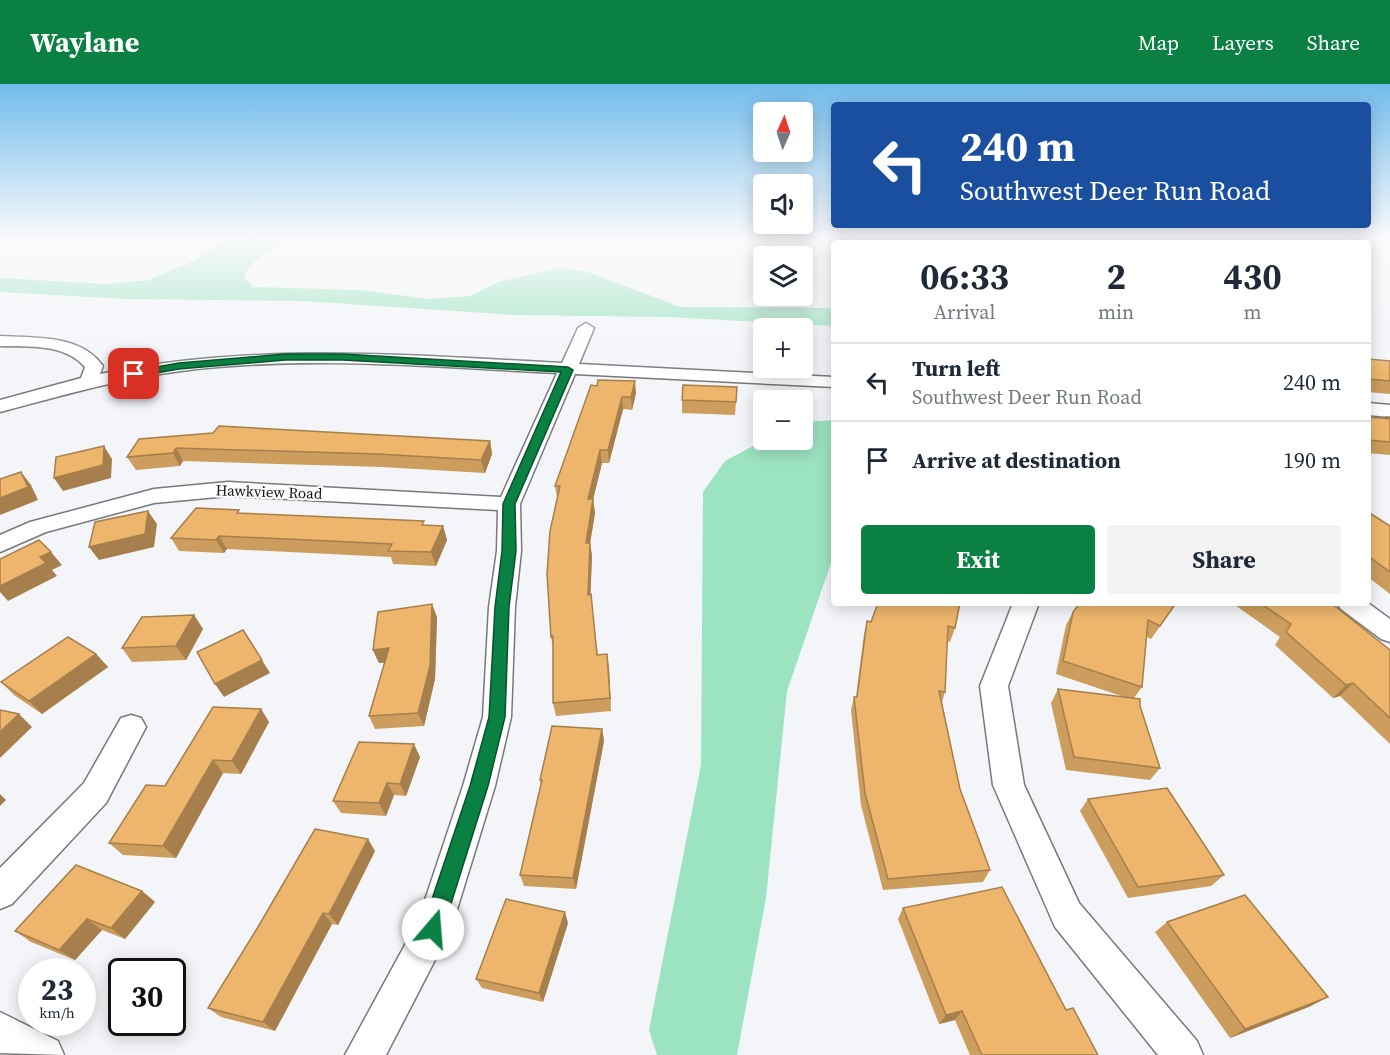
<!DOCTYPE html>
<meta charset="utf-8">
<style>
:root{--surface:#fff;--page:#f2f2f3;--text:#1f2937;--muted:#747a83;--line:#e0e1e3;--accent:#0b8043}
body{margin:0;font-family:"Source Serif 4",serif;background:var(--page);color:var(--text);height:100vh;display:flex;flex-direction:column;font-size:22px;white-space:nowrap}
*{box-sizing:border-box;margin:0}
p{font-size:20px;color:var(--muted)}
.icon{flex:none;width:33px;height:33px;fill:none;stroke:currentColor;stroke-width:2;stroke-linecap:round;stroke-linejoin:round}
.map{position:relative;flex:1;overflow:hidden}
.sheet{position:absolute;left:831px;top:156px;width:540px;height:366px;display:flex;flex-direction:column;background:var(--surface);border-radius:6px;box-shadow:0 3px 15px #0003}
.sheet>*{flex:none}
.guide{position:absolute;left:831px;top:18px;width:540px;height:126px;border-radius:6px;box-shadow:0 3px 15px #0003;background:#1a4fa0;color:#fff;overflow:hidden}
.needle{width:39px;rotate:3deg}
.buttons{position:absolute;left:753px;top:18px;display:grid;gap:12px}
.buttons a{display:grid;place-items:center;width:60px;height:60px;border-radius:6px;background:var(--surface);box-shadow:0 3px 15px #0003;font-size:30px}
.speed{position:absolute;left:18px;top:874px;display:flex;gap:12px;font-size:30px;font-weight:700;text-align:center}
.speed>*{display:grid;place-content:center;width:78px;height:78px;border-radius:50%;background:var(--surface);box-shadow:0 3px 15px #0003;line-height:1}
.speed small{font-size:15px;font-weight:400}
.speed .limit{border:3px solid #111;border-radius:9px;background:#fff;color:#111}
.pin{position:absolute;display:grid;place-items:center;width:51px;height:51px;color:#fff;margin:-26px;border-radius:12px;box-shadow:0 3px 9px #0006}
.me{position:absolute;width:66px;margin:-33px;rotate:18deg;stroke-linejoin:round;filter:drop-shadow(0 0 4px #0008)}
.turn{display:flex;align-items:center;gap:21px;height:126px;padding:0 30px;font-size:27px}
.turn .icon{width:78px;height:78px;stroke-width:2.5}
.turn b{display:block;font-size:42px;line-height:51px}
.eta{display:flex;justify-content:space-evenly;align-items:center;height:102px;text-align:center}
.eta b{font-size:36px;font-weight:700;line-height:42px}
.cta{display:flex;gap:12px;margin-top:auto;padding:12px 30px}
.cta a{flex:1;height:69px;border-radius:6px;background:var(--accent);color:#fff;font-size:24px;font-weight:700;line-height:69px;text-align:center}
.cta a+a{background:var(--page);color:var(--text)}
ul{padding:0;list-style:none}
li{display:flex;align-items:center;gap:18px;height:78px;padding:0 30px;border-top:2px solid var(--line)}
li div{flex:1}
li b{display:block;font-size:22px}
li em{font-style:normal}
header{display:flex;align-items:center;gap:36px;box-sizing:border-box;height:84px;padding:0 30px;background:var(--accent);color:#fff}
header strong{font-size:28px}
nav{display:flex;gap:33px;margin-inline-start:auto;font-size:21px}
.map>svg:first-child{display:block}
.green{fill:#9ce3c1}
.lines{fill:none;stroke-linecap:round;stroke-linejoin:round}
.minor-casing{stroke:#78797c;stroke-width:3}
.minor{fill:#fff;fill-rule:evenodd}
.wall{fill:#cc9d5d}
.shaded-wall{fill:#a67f4c}
.building{fill:#edb66c;stroke:#a67f4c;stroke-width:1.5}
.route{fill:#0b8043;stroke:#07532c;stroke-width:1.5}
.labels{text-anchor:middle;stroke-width:4.5;stroke-linejoin:round;paint-order:stroke}
.street-label{font-size:15px;fill:#131415;stroke:#fff}
</style>
<header>
<strong>Waylane</strong>
<nav><a>Map</a><a>Layers</a><a>Share</a></nav>
</header>
<div class="map">
<svg width="1390" height="971" viewBox="0 0 1390 971">
<rect width="100%" height="100%" fill="#f3f5f8"/>
<g class="green">
<path d="M228,155h56l-34,26 -6,12 9,10 107,3 69,9 41,-3 28,-14 60,-14 28,3 94,36 154,1v18l-165,-9 -153,-2 -214,-14 -174,-2 -128,-7v-14l107,6 42,-4 46,-20z"/>
<path d="M953,155h224v4h-222z"/>
<path d="M834,336v134l-47,137 -21,207 -29,157h-80l-8,-25 52,-265 2,-273 22,-31 39,-21h38l1,-18z"/>
</g>
<g class="lines">
<g class="minor-casing">
<g id="minor">
<path d="M586,239l8,5 -15,36 255,13v10l-259,-13 -55,130 1,47 -6,56 -4,110 -16,69 -44,143 -65,126h-41l73,-134 45,-135 20,-69 6,-110 8,-56 1,-41 -270,-14 -74,7 -108,29 -46,20v-17l30,-13 124,-33 74,-7 273,15 56,-124c-125,-6 -251,-18 -376,-2 -63,8 -120,25 -181,41v-12l81,-22 4,-11c-21,-24 -56,-20 -85,-21v-10c35,2 80,-2 103,30l-3,8c156,-32 305,-19 462,-11l16,-35z"/>
<path d="M1368,319l22,2v12l-22,-2z"/>
<path d="M1013,519h26l-31,83 16,99 55,118 118,138 6,14h-45l-103,-128 -62,-142 -13,-99z"/>
<path d="M1337,519h31l22,16v23l-9,-3 -40,-30z"/>
<path d="M131,631l10,3 5,9 -40,76 -94,101 -12,5v-41l84,-85 37,-65z"/>
<path d="M0,928l58,29 6,14 -64,-2z"/>
</g>
</g>
<use href="#minor" class="minor"/>
</g>
<g class="wall">
<path d="M1368,275l22,2v33l-22,-2z"/>
<path d="M591,301l45,8 -4,17 -9,-1 -14,54h-7l-9,36 2,14 -5,30 2,13 -2,39 8,60 11,12 2,44 -55,5 -3,-13v-55l-2,-11 6,-140 -2,-11z"/>
<path d="M737,303l-2,28 -53,-2v-13z"/>
<path d="M1368,333l18,2 1,-2h3v38l-22,-2z"/>
<path d="M139,355l351,2 2,13 -7,19 -103,-6 -199,-6 -3,5 -44,4 -9,-13z"/>
<path d="M1368,428l22,14v68l-22,-17z"/>
<path d="M241,429l202,13 4,14 -11,26 -43,-2 -2,-7 -164,-8 -3,4 -45,-2 -8,-13z"/>
<path d="M878,519l77,25 -5,14 -3,-1 -2,51 -3,10 18,87 30,81 -7,12 -100,8 -22,-85 -10,-95 3,-13h2l8,-63 3,-13 4,1z"/>
<path d="M1177,519l-26,36 -5,-3 -4,51 -8,11 6,8 20,62 -10,12 -84,-10 -15,-67 7,-14 66,8 -68,-23 10,-49 7,-13z"/>
<path d="M1232,519h99l59,47v94l-50,-48 -7,2 -58,-53 5,-8z"/>
<path d="M194,531l9,14 -17,31 -54,2 -10,-14z"/>
<path d="M437,533l-2,62 -11,47 -49,3 -6,-13 15,-53h-5l-6,-13z"/>
<path d="M96,570l12,13 -66,47 -28,-19 -13,-13z"/>
<path d="M261,625l8,13 -28,52 -18,-1 -47,85 -53,-3 -14,-12 56,-57z"/>
<path d="M602,645l2,12 -28,148 -52,-3 -4,-11 21,-90 -1,-5z"/>
<path d="M420,673l-14,39 -12,-1 -8,21 -45,-3 -8,-12z"/>
<path d="M1088,715l136,76 -13,11 -83,12 -48,-87z"/>
<path d="M375,767l-37,74 -6,-1 -57,107 -54,-14 -13,-9z"/>
<path d="M142,807l13,11 -30,37 -23,-9 -27,30 -44,-18 -16,-11z"/>
<path d="M903,824l163,102 32,45h-128l-15,-35 -16,4 -41,-105z"/>
<path d="M1167,838l144,84 -81,32 -75,-106z"/>
<path d="M568,839l-25,79 -61,-14 -6,-9z"/>
</g>
<g class="shaded-wall">
<path d="M635,297l1,12 -4,17 -1,-13z"/>
<path d="M622,313l1,12 -14,54 -1,-13z"/>
<path d="M490,357l2,13 -7,19 -4,-13z"/>
<path d="M104,362l8,13 -1,19 -48,13 -9,-13z"/>
<path d="M176,364l7,13 -3,5 -7,-13z"/>
<path d="M600,366l2,13 -12,49 -2,-13z"/>
<path d="M21,388l10,13 7,15 -38,15v-17z"/>
<path d="M593,415l2,14 -5,30 2,13 -2,52 -2,-13 -2,-52z"/>
<path d="M148,427l9,13 -3,23 -55,13 -10,-13z"/>
<path d="M443,442l4,14 -11,26 -5,-14z"/>
<path d="M219,452l8,13 -3,4 -8,-13z"/>
<path d="M51,468l11,13 -10,5 5,6 -49,25 -8,-9v-6l40,-29z"/>
<path d="M432,520l5,13 -2,62 -11,47 -6,-13z"/>
<path d="M194,531l9,14 -17,31 -10,-14z"/>
<path d="M389,564l5,13 -15,2 -6,-13z"/>
<path d="M96,570l12,13 -66,47 -13,-13z"/>
<path d="M607,570l2,13 2,44 -1,-13z"/>
<path d="M262,576l8,13 -46,24 -9,-13z"/>
<path d="M1353,599l-13,13 -7,2 13,-13z"/>
<path d="M261,625l8,13 -28,52 -9,-13z"/>
<path d="M19,630l13,13 -32,31v-26z"/>
<path d="M602,645l2,12 -28,148 -3,-11z"/>
<path d="M414,660l6,13 -14,39 -6,-12z"/>
<path d="M213,676l10,13 -47,85 -13,-12z"/>
<path d="M387,699l7,12 -8,21 -7,-13z"/>
<path d="M0,710l6,6 -6,6z"/>
<path d="M368,755l7,12 -37,74 -9,-11z"/>
<path d="M142,807l13,11 -30,37 -14,-11z"/>
<path d="M565,828l3,11 -25,79 -4,-9z"/>
<path d="M323,829l9,11 -57,107 -12,-9z"/>
<path d="M87,835l15,11 -27,30 -16,-10z"/>
<path d="M1328,913l-17,9 -81,32 15,-9z"/>
<path d="M962,927l-7,9 -16,4 7,-9z"/>
</g>
<g class="building">
<path d="M1368,275l22,2v20l-22,-2z"/>
<path d="M598,296l37,1 -4,16h-9l-14,53h-8l-12,49h5l-7,44h4l-2,52 3,-1 6,61 10,-1 3,44 -57,5v-67l-2,1 -4,-63 3,-43 10,-45h-5l36,-101 6,1z"/>
<path d="M683,301l54,2 -1,15 -54,-2z"/>
<path d="M1368,333l22,2 -3,-2h3v25l-22,-2z"/>
<path d="M219,342l271,15 -9,19 -103,-6 -202,-6 -3,5 -46,4 12,-18 74,-6z"/>
<path d="M104,362l-1,19 -49,13 2,-21z"/>
<path d="M21,388l7,15 -28,11v-19z"/>
<path d="M196,424l43,2 -2,3 187,8 -2,4 21,1 -12,26 -43,-1 4,-7 -173,-8 -3,4 -45,-2z"/>
<path d="M148,427l-3,23 -56,13 6,-25z"/>
<path d="M1368,428l22,14v46l-22,-16z"/>
<path d="M39,456l12,12 -11,5 6,6 -46,23v-27z"/>
<path d="M878,519h82l-5,25 -7,-2 -3,66 -6,-1 21,98 30,81 -102,9 -23,-86 -11,-96h3l10,-76 4,1z"/>
<path d="M1080,519h96l-16,23 -12,-6 -6,67 -79,-26 10,-49z"/>
<path d="M1260,519h71l59,47v68l-37,-35 -7,2 -60,-53 5,-8z"/>
<path d="M432,520l-2,62 -12,47 -49,3 20,-68 -16,2 5,-38z"/>
<path d="M194,531l-18,31 -54,2 20,-31z"/>
<path d="M243,546l19,30 -47,24 -18,-32z"/>
<path d="M68,553l28,17 -67,47 -28,-19z"/>
<path d="M1058,605l82,10v7l20,62 -86,-11z"/>
<path d="M213,623l48,2 -29,52 -19,-1 -50,86 -54,-3 37,-58 19,1z"/>
<path d="M0,626l19,4 -19,18z"/>
<path d="M552,642l50,3 -29,149 -53,-3 22,-95h-2z"/>
<path d="M359,658l55,2 -14,40 -13,-1 -8,20 -46,-2z"/>
<path d="M1167,704l57,87 -86,12 -50,-88z"/>
<path d="M315,745l53,10 -39,75 -6,-1 -60,109 -55,-14 50,-81z"/>
<path d="M76,781l66,26 -31,37 -24,-9 -28,31 -44,-19z"/>
<path d="M1002,803l64,123 7,-2 25,47h-116l-20,-44 -16,4 -43,-107z"/>
<path d="M1245,811l83,102 -83,32 -78,-107z"/>
<path d="M506,815l59,13 -26,81 -63,-14z"/>
</g>
<linearGradient id="sky" x2="0" y2="1"><stop stop-color="#72bcec"/><stop offset="0.53" stop-color="#fafafc"/><stop offset="1" stop-color="#fafafc" stop-opacity="0"/></linearGradient>
<rect width="1390" height="291" fill="url(#sky)"/>
<path class="route" d="M285,270h58l225,13 5,3 -58,134 1,47 -7,56 -4,110 -17,69 -45,143 -3,7 -7,3 -8,-3 -3,-7 48,-143 19,-69 6,-110 7,-56 1,-47 58,-132 -218,-12h-58l-106,9 -45,8 -5,-3 5,-3 45,-8z"/>
<g class="labels">
<g class="street-label">
<text transform="translate(269 408) rotate(2)" y="5">Hawkview Road</text>
</g>
</g>
</svg>
<div class="buttons">
<a><svg class="needle" viewBox="-14 -14 28 28"><path d="M0-13l5 13h-10z" fill="#e53935"/><path d="M0 13l5-13h-10z" fill="#747a83"/></svg></a>
<a><svg class="icon" aria-label="sound" viewBox="0 0 24 24"><path d="M4 9h4l5-4v14l-5-4H4zM17 9q2 3 0 6"/></svg></a>
<a><svg class="icon" aria-label="layers" viewBox="0 0 24 24"><path d="M12 4l9 5-9 5-9-5zM3 14l9 5 9-5"/></svg></a>
<a>+</a>
<a>−</a>
</div>
<div class="speed"><div>23<small>km/h</small></div><div class="limit">30</div></div>
<div class="pin" style="left:134px;top:290px;background:#d93025"><svg class="icon" aria-label="arrive" viewBox="0 0 24 24"><path d="M6 21V4h12l-3 4 3 4H6"/></svg></div>
<svg class="me" style="left:433px;top:845px" viewBox="-20 -20 40 40"><circle r="19" fill="#fff"/><path d="M0-13L10 11 0 6-10 11z" fill="#0b8043"/></svg>
<div class="guide">
<div class="turn"><svg class="icon" aria-label="left" viewBox="0 0 24 24"><path d="M17 20v-9H6M10 6l-5 5 5 5"/></svg><div><b>240 m</b>Southwest Deer Run Road</div></div>
</div>
<section class="sheet">
<div class="eta">
<div><b>06:33</b><p>Arrival</p></div>
<div><b>2</b><p>min</p></div>
<div><b>430</b><p>m</p></div>
</div>
<ul>
<li><svg class="icon" aria-label="left" viewBox="0 0 24 24"><path d="M17 20v-9H6M10 6l-5 5 5 5"/></svg><div><b>Turn left</b><p>Southwest Deer Run Road</p></div><em>240 m</em></li>
<li><svg class="icon" aria-label="arrive" viewBox="0 0 24 24"><path d="M6 21V4h12l-3 4 3 4H6"/></svg><div><b>Arrive at destination</b></div><em>190 m</em></li>
</ul>
<div class="cta"><a>Exit</a><a>Share</a></div>
</section>
</div>
